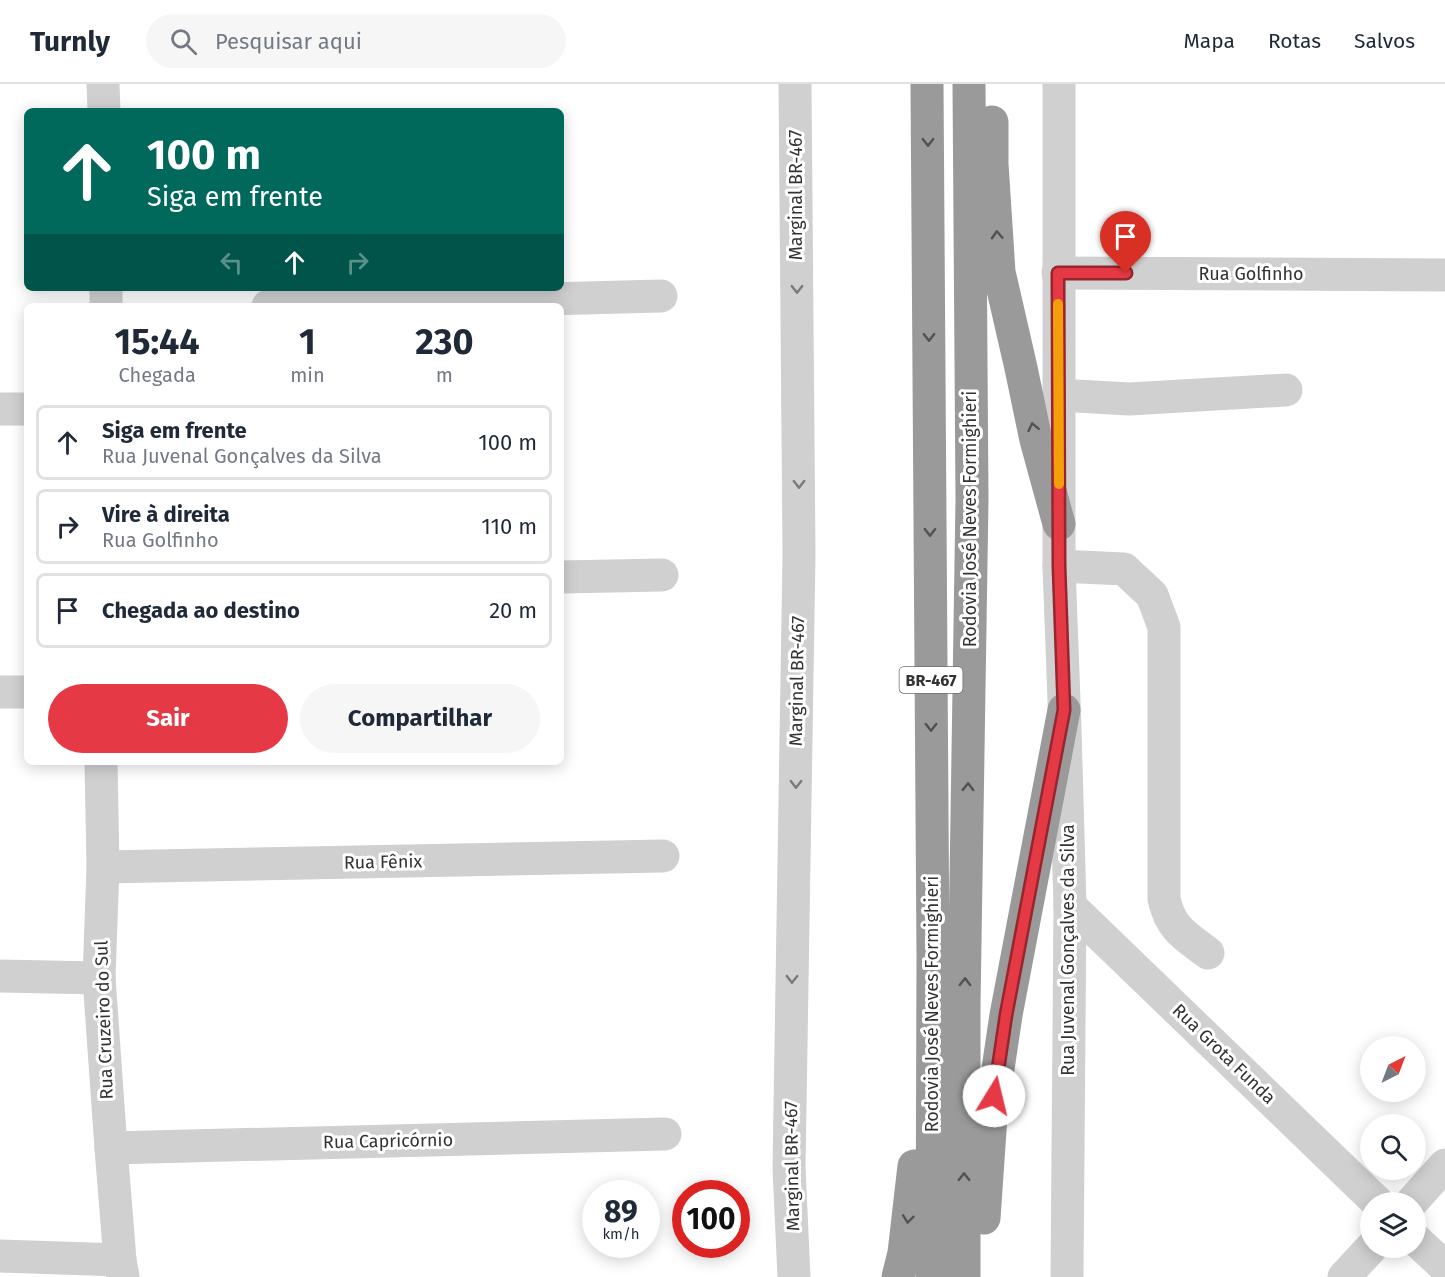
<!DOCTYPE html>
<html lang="pt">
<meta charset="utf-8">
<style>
:root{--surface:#fff;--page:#f6f6f7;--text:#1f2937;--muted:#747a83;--line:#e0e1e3;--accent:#e63946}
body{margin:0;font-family:"Fira Sans",sans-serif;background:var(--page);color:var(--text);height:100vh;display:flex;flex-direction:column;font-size:22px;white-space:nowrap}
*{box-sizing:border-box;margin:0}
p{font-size:20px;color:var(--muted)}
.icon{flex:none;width:33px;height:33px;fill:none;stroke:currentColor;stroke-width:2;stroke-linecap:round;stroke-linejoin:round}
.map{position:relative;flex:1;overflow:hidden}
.drawer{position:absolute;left:24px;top:219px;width:540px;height:462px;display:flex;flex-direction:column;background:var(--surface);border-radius:9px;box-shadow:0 3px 15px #0003}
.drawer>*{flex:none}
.hud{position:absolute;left:24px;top:24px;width:540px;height:183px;border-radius:9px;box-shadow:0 3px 15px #0003;background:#00695c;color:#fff;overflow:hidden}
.needle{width:39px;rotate:42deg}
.controls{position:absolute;left:1360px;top:952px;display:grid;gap:12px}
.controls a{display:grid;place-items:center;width:66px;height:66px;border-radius:50%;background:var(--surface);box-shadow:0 3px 15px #0003;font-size:30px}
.speed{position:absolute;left:582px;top:1096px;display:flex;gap:12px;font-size:30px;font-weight:700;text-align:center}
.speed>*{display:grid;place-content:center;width:78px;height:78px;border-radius:50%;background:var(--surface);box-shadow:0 3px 15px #0003;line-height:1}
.speed small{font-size:15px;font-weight:400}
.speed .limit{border:9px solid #d22;background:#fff;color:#111}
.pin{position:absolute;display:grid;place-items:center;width:51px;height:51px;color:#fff;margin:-62px -26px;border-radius:50% 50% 50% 0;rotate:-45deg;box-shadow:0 0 6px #0007}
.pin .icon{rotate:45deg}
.me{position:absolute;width:66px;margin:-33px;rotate:9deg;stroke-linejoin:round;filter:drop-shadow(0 0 4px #0008)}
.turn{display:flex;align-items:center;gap:21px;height:126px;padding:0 24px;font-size:27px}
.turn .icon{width:78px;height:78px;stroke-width:2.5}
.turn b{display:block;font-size:42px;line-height:51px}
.lanes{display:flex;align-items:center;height:57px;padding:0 24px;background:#0003;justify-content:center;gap:30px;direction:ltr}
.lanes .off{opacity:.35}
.eta{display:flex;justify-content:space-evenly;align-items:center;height:102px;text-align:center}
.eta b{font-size:36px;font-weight:700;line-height:42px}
.primary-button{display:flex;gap:12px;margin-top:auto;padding:12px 24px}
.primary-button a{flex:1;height:69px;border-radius:36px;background:var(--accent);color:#fff;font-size:24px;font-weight:700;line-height:69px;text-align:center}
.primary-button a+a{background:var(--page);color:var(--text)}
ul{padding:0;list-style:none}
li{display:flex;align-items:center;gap:18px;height:75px;margin:0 12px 9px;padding:0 12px;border:3px solid var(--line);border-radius:9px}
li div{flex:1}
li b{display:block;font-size:22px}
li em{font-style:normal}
header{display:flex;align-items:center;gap:36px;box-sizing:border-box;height:84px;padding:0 30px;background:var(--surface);border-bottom:2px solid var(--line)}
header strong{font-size:28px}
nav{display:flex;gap:33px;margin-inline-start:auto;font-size:21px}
.search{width:420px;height:54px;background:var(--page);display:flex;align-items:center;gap:15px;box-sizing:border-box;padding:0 21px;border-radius:33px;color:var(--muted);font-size:22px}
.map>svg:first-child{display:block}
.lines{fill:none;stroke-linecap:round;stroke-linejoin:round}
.minor{stroke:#d0d0d0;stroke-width:33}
.highway{stroke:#9a9a9a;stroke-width:33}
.oneway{stroke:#525252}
.oneway2{stroke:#7a7a7a}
.route-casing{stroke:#96252e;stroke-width:15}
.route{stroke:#e63946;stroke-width:10}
.slow{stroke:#f59e0b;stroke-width:10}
.labels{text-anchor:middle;stroke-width:6;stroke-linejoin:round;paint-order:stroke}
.shield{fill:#fff;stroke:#707070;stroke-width:1.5}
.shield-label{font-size:16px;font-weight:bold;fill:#333}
.street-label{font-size:18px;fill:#333;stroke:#fff}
</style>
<header>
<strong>Turnly</strong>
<div class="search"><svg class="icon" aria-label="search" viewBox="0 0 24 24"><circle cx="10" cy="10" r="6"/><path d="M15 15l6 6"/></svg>Pesquisar aqui</div>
<nav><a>Mapa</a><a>Rotas</a><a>Salvos</a></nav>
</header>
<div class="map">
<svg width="1445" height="1193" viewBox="0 0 1445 1193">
<rect width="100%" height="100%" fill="#fff"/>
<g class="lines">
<g class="minor">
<path d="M103,0l1,27"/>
<path d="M1059,0v482l6,162 5,178 -3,371"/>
<path d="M1058,189l387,2"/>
<path d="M106,204v18"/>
<path d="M268,222l393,-10"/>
<path d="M1059,311l70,4 157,-9"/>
<path d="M0,325h27"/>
<path d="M1059,482l65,3 28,26 12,32v272c7,30 20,36 44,54"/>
<path d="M561,493l101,-2"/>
<path d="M0,608h27"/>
<path d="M101,678l2,105 -4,111 12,170 9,112 3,17"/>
<path d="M103,783l560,-11"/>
<path d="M1070,822l308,297"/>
<path d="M0,892l99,2"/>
<path d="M111,1064l554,-14"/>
<path d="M1411,1119l34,-38"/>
<path d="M1416,1156l29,27"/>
<path d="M0,1172l120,4"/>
<path d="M794,1193l-5,-109 10,-613 -4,-471"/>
<path d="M1344,1193l27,-29"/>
</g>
<g class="highway">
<path d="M927,0l6,872 -1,321"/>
<path d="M992,38v42l7,108 22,96 15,72 23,84"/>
<path d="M984,1134l7,-102 15,-101 58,-305"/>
<path d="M898,1193l6,-24 10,-87"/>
<path d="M964,1193v-272l8,-506 -3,-415"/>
</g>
</g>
<defs><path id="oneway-chevron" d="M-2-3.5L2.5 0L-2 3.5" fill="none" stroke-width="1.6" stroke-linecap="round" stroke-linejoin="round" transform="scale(1.5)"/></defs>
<g class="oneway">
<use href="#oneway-chevron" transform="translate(928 58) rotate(90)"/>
<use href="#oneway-chevron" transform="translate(997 151) rotate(-93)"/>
<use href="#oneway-chevron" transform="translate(929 253) rotate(90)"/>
<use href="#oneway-chevron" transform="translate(1033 343) rotate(-102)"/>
<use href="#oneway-chevron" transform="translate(930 448) rotate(90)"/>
<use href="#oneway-chevron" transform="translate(931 643) rotate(90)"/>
<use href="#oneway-chevron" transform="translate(968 703) rotate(-89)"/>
<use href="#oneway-chevron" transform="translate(965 898) rotate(-89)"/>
<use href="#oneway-chevron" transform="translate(964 1093) rotate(-90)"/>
<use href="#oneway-chevron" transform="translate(908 1135) rotate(97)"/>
</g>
<g class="oneway2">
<use href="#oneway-chevron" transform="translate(797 205) rotate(90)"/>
<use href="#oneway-chevron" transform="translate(799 400) rotate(90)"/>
<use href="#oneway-chevron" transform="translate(796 700) rotate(91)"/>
<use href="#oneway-chevron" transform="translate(792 895) rotate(91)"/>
</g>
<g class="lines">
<g class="route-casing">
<path id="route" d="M994,1012l12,-81 58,-305 -5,-144 -1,-293h68"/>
</g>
<use href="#route" class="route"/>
<path class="slow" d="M1058,220l1,180"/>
</g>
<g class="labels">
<rect class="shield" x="899.5" y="583" width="63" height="26" rx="4.5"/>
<g class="shield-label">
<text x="931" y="602">BR-467</text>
</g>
<g class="street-label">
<text transform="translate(796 111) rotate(-90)" y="6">Marginal BR-467</text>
<text x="1251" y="196">Rua Golfinho</text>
<text transform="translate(970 435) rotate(-90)" y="6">Rodovia José Neves Formighieri</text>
<text transform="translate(797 597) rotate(-89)" y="6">Marginal BR-467</text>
<text transform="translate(383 778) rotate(-1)" y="6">Rua Fênix</text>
<text transform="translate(1068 866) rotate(-90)" y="6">Rua Juvenal Gonçalves da Silva</text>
<text transform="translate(932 920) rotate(-90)" y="6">Rodovia José Neves Formighieri</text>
<text transform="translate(104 936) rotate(-92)" y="6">Rua Cruzeiro do Sul</text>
<text transform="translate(1224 970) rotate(44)" y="6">Rua Grota Funda</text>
<text transform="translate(388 1057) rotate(-1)" y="6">Rua Capricórnio</text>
<text transform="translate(792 1082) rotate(-91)" y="6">Marginal BR-467</text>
</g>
</g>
</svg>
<div class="controls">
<a><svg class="needle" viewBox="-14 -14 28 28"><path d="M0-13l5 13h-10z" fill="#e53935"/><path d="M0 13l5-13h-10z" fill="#747a83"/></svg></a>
<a><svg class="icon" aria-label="search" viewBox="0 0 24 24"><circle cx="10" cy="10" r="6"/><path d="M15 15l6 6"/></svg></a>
<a><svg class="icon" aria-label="layers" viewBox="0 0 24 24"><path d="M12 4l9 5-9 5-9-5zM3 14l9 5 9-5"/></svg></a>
</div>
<div class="speed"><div>89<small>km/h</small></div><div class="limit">100</div></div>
<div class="pin" style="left:1126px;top:189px;background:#d93025"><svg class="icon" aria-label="arrive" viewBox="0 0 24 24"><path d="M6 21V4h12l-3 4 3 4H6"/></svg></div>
<svg class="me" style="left:994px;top:1012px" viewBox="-20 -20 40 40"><circle r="19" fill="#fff"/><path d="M0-13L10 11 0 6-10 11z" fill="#e63946"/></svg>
<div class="hud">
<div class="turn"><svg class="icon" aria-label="ahead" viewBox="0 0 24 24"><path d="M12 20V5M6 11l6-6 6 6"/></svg><div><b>100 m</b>Siga em frente</div></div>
<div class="lanes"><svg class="icon off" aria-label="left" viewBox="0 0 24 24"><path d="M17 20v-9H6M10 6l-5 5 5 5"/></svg><svg class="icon" aria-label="ahead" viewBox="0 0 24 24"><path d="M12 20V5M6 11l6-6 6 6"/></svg><svg class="icon off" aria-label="right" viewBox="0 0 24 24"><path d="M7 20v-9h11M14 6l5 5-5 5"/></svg></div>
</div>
<section class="drawer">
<div class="eta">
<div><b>15:44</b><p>Chegada</p></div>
<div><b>1</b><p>min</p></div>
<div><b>230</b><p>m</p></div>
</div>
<ul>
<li><svg class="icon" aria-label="ahead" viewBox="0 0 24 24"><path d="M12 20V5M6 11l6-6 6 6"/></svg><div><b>Siga em frente</b><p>Rua Juvenal Gonçalves da Silva</p></div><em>100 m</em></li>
<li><svg class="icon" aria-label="right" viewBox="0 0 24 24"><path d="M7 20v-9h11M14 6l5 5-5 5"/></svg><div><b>Vire à direita</b><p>Rua Golfinho</p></div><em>110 m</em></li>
<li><svg class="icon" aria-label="arrive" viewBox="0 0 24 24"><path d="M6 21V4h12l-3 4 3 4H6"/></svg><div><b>Chegada ao destino</b></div><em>20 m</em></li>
</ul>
<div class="primary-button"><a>Sair</a><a>Compartilhar</a></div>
</section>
</div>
